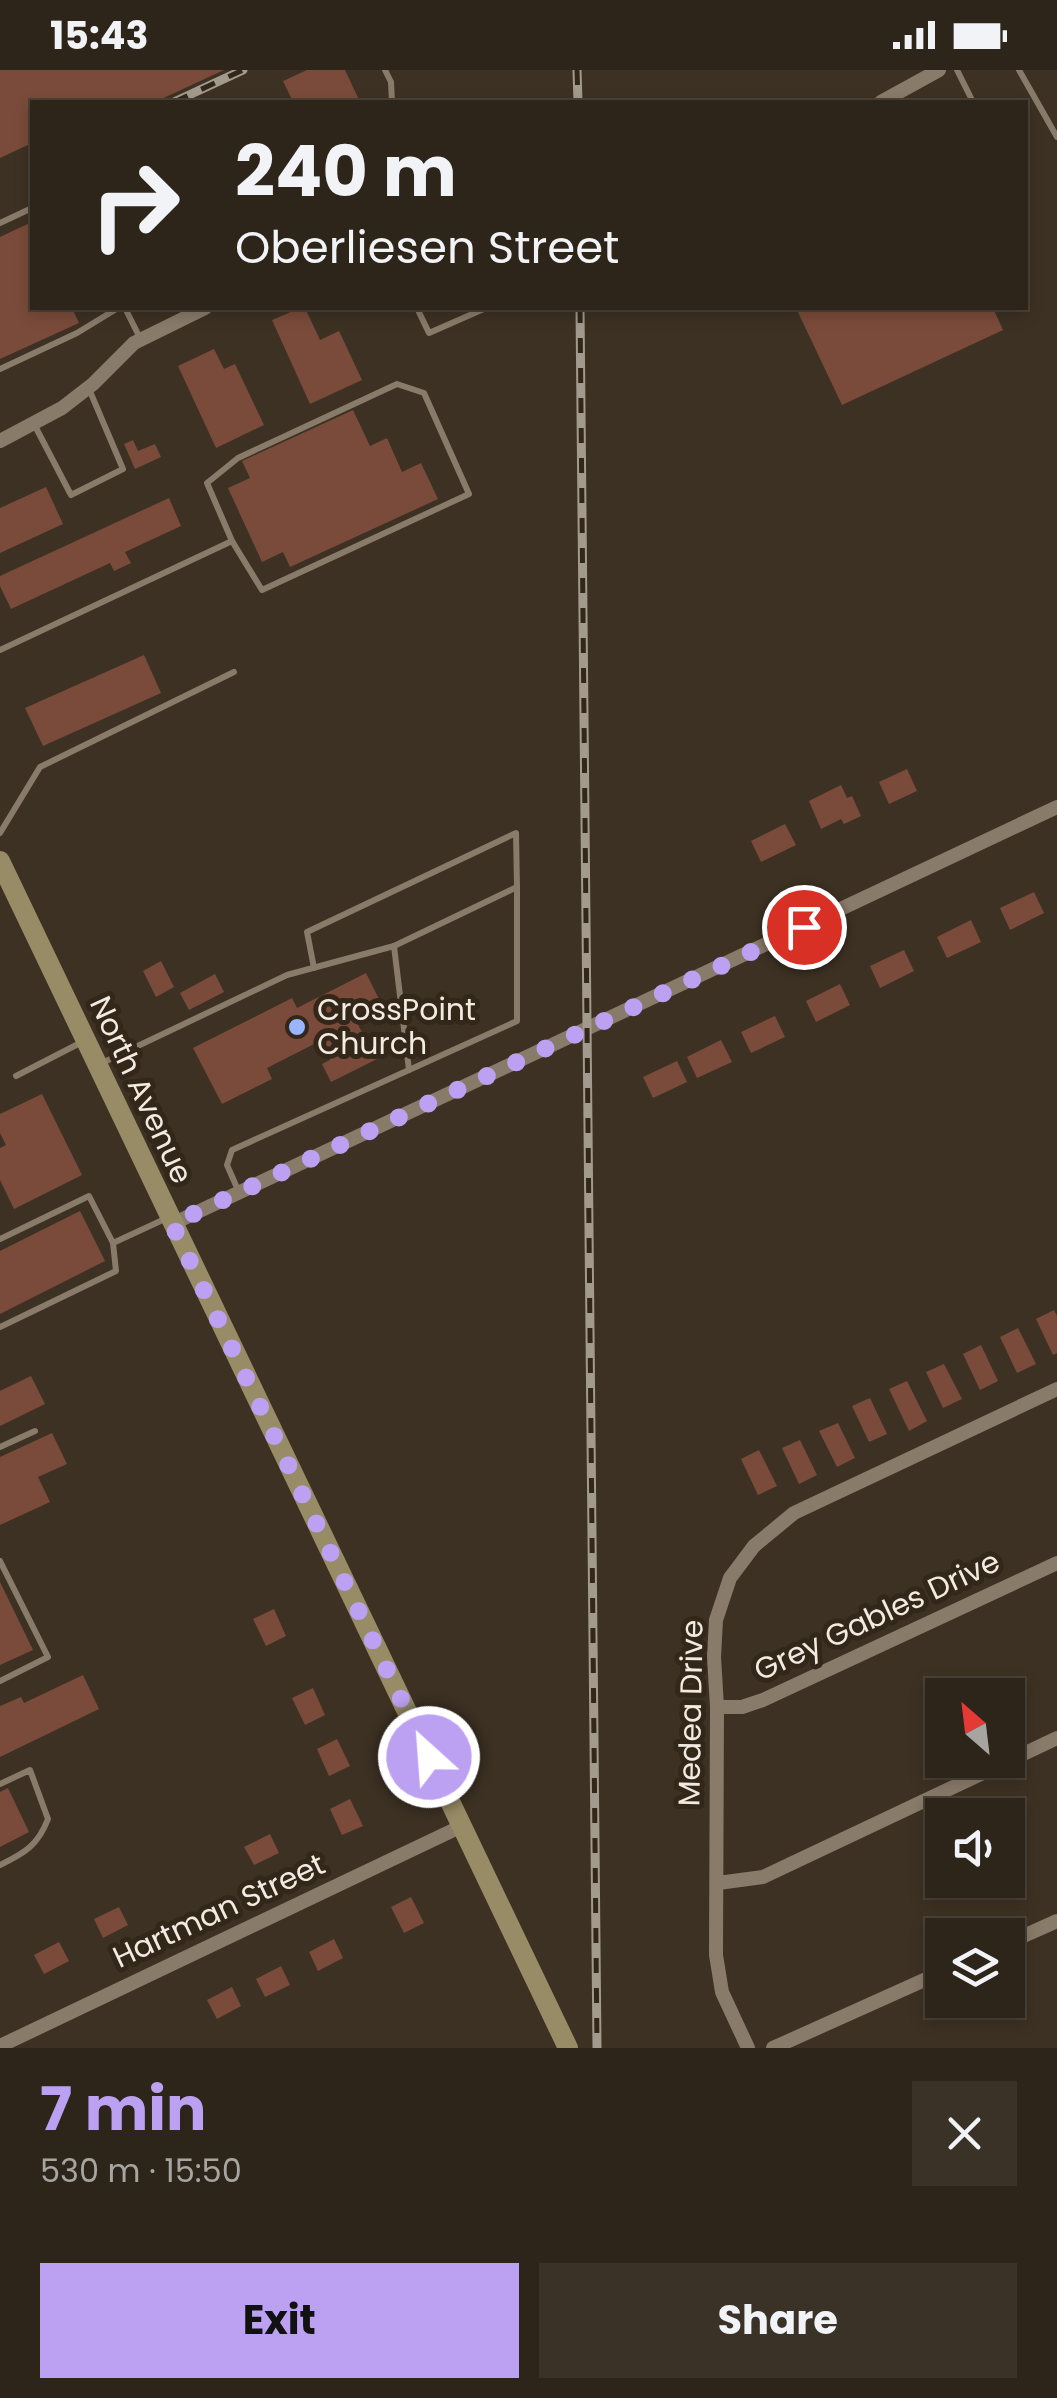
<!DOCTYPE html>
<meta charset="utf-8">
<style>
:root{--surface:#2e251a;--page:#3a3127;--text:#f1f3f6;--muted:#a7a5a2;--line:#494239;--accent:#bca0f2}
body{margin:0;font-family:Poppins,sans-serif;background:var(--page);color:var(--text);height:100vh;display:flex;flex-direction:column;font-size:38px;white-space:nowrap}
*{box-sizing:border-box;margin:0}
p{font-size:32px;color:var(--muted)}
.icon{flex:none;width:55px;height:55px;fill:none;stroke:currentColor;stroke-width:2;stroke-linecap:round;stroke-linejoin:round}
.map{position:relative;height:1978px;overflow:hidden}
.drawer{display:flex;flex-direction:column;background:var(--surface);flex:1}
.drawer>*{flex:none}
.guide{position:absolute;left:30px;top:30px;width:998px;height:210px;border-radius:0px;box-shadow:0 5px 15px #0003,0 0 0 2px var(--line);background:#2e251a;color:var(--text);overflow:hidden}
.needle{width:65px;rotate:332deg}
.buttons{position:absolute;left:925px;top:1608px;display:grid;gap:20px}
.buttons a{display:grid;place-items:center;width:100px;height:100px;border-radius:0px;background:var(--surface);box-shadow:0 5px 15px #0003,0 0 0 2px var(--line);font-size:50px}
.pin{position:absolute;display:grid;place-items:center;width:85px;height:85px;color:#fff;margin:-42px;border:5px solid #fff;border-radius:50%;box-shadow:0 2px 10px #0007}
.me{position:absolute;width:110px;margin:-55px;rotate:334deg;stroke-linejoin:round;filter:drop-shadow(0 0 8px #0008)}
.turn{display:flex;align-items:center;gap:35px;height:210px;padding:0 40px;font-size:45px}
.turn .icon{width:130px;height:130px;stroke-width:2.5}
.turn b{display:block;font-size:70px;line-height:85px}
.round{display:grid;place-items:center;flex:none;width:105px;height:105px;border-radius:0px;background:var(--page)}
.headline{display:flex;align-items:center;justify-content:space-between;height:170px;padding:0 40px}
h1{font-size:60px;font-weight:700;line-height:75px;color:var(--accent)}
.primary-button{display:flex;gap:20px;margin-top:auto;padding:20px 40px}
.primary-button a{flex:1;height:115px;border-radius:0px;background:var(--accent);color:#111;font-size:40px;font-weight:700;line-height:115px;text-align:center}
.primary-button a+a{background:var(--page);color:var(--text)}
.status{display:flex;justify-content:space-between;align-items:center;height:70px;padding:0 50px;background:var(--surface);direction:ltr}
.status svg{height:28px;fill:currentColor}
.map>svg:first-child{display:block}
.building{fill:#7a4b3a}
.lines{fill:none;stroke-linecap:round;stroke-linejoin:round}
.lane{stroke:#897b6a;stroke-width:6}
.street{stroke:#897b6a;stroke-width:14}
.secondary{stroke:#978c66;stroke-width:20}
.rail-casing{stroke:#a39a8e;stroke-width:9}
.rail{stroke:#332719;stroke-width:5;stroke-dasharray:15;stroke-linecap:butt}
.route{stroke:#bca0f2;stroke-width:18;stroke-dasharray:0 32.4}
.poi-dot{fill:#99b5fd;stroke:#332719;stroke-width:4}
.labels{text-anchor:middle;stroke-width:10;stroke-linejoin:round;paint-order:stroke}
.poi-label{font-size:30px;fill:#f3ebe2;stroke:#332719;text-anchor:start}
.street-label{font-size:30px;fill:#f3ebe2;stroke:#332719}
</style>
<div class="status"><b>15:43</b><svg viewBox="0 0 49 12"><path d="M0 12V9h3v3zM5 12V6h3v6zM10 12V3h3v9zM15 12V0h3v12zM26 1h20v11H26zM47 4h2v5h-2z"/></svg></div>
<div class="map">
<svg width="1057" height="1978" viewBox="0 0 1057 1978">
<rect width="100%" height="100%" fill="#3d3123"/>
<g class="building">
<path d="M0,0h224l-69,32h-123v41l-32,15z"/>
<path d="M307,0h38l15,32h-67l-10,-21z"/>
<path d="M32,152v86h40l7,15 -79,36v-122z"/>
<path d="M300,238h5l15,32 19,-9 23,49 -52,24 -38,-84z"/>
<path d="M796,238h197l10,22 -161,75z"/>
<path d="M214,279l10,20 11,-5 29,61 -48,23 -38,-82z"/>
<path d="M353,340l17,36 17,-8 15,34 19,-9 17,36 -148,68 -7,-15 -21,10 -34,-74 22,-10 -8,-17z"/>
<path d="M133,370l5,11 17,-7 6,13 -26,12 -11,-25z"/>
<path d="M46,417l17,37 -63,29v-45z"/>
<path d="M169,428l12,28 -56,26 6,11 -17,8 -4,-8 -99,46 -11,-23v-10z"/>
<path d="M144,585l17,38 -118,53 -18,-38z"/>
<path d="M907,699l10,22 -28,13 -10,-22z"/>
<path d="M841,715l6,13 5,-2 9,20 -17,8 -3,-5 -20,10 -12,-28z"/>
<path d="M785,754l11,21 -35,17 -10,-21z"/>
<path d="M1034,822l10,21 -34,17 -10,-22z"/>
<path d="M971,850l10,22 -34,16 -10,-21z"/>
<path d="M904,880l10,21 -34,17 -10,-22z"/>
<path d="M161,891l13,26 -18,10 -13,-26z"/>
<path d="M366,903l14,28 -27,13 14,29 7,-4 9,17 -52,26 -9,-18 8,-4 -10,-19 -53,27 5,11 -50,25 -29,-56 99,-50 5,10z"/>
<path d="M215,904l9,18 -35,18 -9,-17z"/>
<path d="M840,914l10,21 -34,17 -10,-21z"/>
<path d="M775,946l10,21 -34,16 -10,-21z"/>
<path d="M721,970l11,22 -35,16 -10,-21z"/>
<path d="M677,991l10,21 -34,16 -10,-21z"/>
<path d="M42,1024l40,81 -68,34 -14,-29v-32l6,-3 -6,-12v-19z"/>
<path d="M80,1141l25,50 -105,53v-63z"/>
<path d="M1054,1240l3,6v37l-4,2 -17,-36z"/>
<path d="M1018,1258l18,36 -19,9 -17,-36z"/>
<path d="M981,1275l17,36 -18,9 -17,-36z"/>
<path d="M944,1294l18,35 -19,9 -17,-36z"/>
<path d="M31,1306l14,28 -45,22v-35z"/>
<path d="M907,1311l20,40 -18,10 -20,-42z"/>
<path d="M870,1328l17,36 -18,8 -17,-36z"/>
<path d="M838,1353l17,35 -18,9 -18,-36z"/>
<path d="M52,1363l15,31 -29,13 12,25 -50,23v-68z"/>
<path d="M800,1370l17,35 -18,9 -17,-36z"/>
<path d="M759,1380l18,36 -19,9 -17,-36z"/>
<path d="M0,1512l33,68 -33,15z"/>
<path d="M274,1539l12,27 -20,10 -13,-27z"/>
<path d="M83,1605l16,34 -99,48v-51l21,-9 3,6z"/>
<path d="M313,1618l12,27 -20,10 -13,-27z"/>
<path d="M337,1669l13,27 -21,10 -12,-27z"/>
<path d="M8,1718l21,44 -29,15v-55z"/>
<path d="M350,1729l13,27 -21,9 -12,-26z"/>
<path d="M270,1764l9,19 -25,12 -10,-18z"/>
<path d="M411,1827l13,26 -20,10 -13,-26z"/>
<path d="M119,1837l9,18 -25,13 -9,-19z"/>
<path d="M334,1869l9,19 -25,13 -9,-19z"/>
<path d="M59,1872l10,19 -25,13 -10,-19z"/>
<path d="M281,1896l9,19 -25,12 -9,-18z"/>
<path d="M232,1917l9,19 -24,13 -10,-19z"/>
</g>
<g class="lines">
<g class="lane">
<path d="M385,0l6,12 1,20"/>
<path d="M957,0l16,32"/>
<path d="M1019,0l38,67"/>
<path d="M0,153l32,-15"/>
<path d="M125,238l15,30"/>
<path d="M417,238l12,25 57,-25"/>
<path d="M0,299l77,-36 41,-25"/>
<path d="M397,314l27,9 45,101 -207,96 -30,-49 -25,-58 31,-25z"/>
<path d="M35,356l36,69 52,-26 -34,-80"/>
<path d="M0,580l232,-109"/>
<path d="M0,763l40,-66 194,-95"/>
<path d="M394,876l123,-59v134l-108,49"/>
<path d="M314,898l-7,-36 209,-99 1,54"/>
<path d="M102,993l185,-88 107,-29 15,124 -177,80 -5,15 11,25"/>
<path d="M16,1006l68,-35"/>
<path d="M0,1169l89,-43 24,47 54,-25"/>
<path d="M0,1257l116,-56 -3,-28"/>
<path d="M0,1377l35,-16"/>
<path d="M0,1491l48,96 -48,24"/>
<path d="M0,1714l30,-14 18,49c-10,26 -23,34 -48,46"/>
</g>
<g class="street">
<path d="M881,32l58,-32"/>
<path d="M0,371l62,-33 31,-24 41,-41 71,-35"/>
<path d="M172,1154l885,-417"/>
<path d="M717,1637h25l21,-7 294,-137"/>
<path d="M718,1813l45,-6 294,-139"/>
<path d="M1008,1873l49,-22"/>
<path d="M0,1976l462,-220"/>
<path d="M748,1978l-26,-56 -6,-37 1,-248 -3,-50 2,-37 14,-42 24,-32 40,-33 263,-124"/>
<path d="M773,1978l169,-76"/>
</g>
<path class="secondary" d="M0,791l568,1187"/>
<g class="rail-casing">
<g id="rail">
<path d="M577,0l1,32"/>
<path d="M174,32l69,-32"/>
<path d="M580,238l17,1740"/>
</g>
</g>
<use href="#rail" class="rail"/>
</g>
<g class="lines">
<path class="route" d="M429,1687l-257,-533 632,-297"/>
</g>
<circle class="poi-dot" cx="297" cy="957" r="10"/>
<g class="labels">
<g class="poi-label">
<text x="317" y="950">CrossPoint<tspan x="317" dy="34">Church</tspan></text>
</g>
<g class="street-label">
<text transform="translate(141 1020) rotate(65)" y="10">North Avenue</text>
<text transform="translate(877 1546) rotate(-25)" y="10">Grey Gables Drive</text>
<text transform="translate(691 1643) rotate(-89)" y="10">Medea Drive</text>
<text transform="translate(219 1841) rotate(-25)" y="10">Hartman Street</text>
</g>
</g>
</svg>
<div class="buttons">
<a><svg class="needle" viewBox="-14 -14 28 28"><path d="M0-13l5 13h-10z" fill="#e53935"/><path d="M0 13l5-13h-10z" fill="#a7a5a2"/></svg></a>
<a><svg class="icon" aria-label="sound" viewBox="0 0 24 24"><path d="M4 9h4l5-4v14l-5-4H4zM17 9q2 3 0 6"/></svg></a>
<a><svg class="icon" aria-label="layers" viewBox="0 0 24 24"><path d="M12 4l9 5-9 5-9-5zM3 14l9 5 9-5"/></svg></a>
</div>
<div class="pin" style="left:804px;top:857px;background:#d93025"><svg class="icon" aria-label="arrive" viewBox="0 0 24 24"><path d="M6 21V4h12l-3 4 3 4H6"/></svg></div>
<svg class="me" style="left:429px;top:1687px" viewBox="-20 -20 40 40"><circle r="17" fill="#bca0f2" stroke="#fff" stroke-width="3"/><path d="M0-11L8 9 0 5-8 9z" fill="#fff"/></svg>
<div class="guide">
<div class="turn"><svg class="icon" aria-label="right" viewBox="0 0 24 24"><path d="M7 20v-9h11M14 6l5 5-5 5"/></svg><div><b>240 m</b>Oberliesen Street</div></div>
</div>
</div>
<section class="drawer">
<div class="headline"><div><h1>7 min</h1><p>530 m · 15:50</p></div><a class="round"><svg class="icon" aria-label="close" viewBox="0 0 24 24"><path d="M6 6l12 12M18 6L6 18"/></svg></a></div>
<div class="primary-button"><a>Exit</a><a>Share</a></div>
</section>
